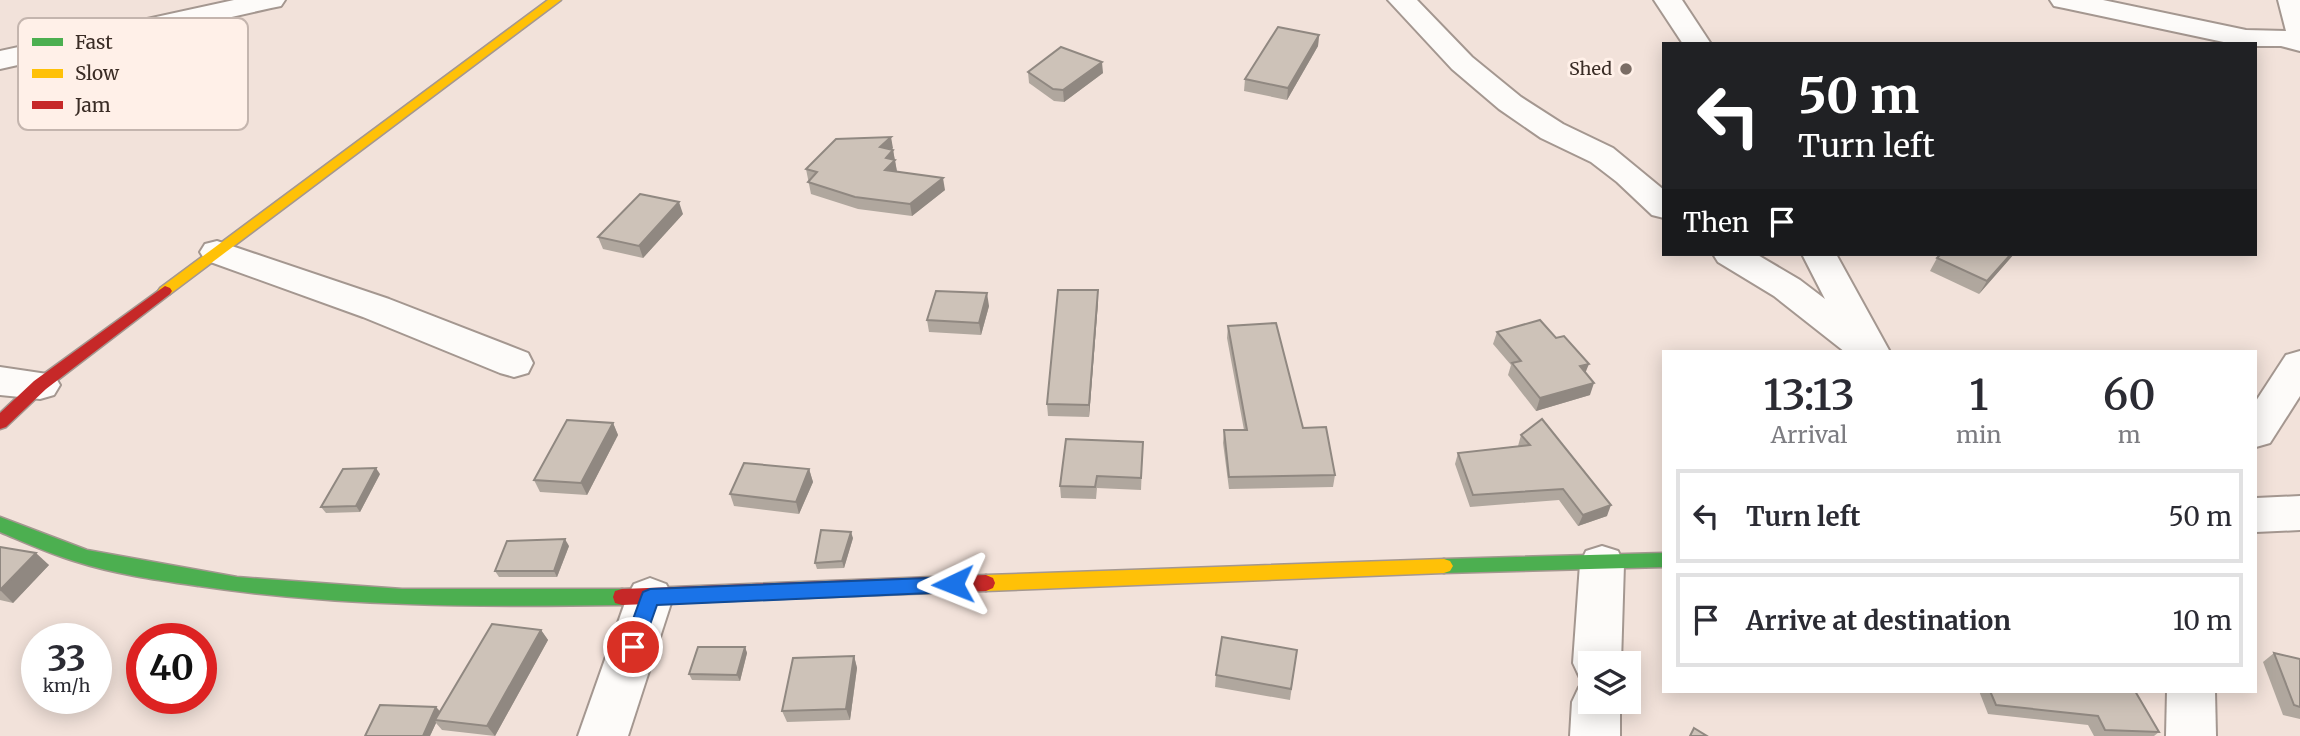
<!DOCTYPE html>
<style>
:root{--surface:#fff;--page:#f7f7f7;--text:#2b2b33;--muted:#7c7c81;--line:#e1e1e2}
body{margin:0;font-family:Merriweather,serif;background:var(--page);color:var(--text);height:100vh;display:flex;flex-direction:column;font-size:26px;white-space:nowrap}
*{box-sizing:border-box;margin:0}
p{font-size:23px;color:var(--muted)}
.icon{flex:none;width:38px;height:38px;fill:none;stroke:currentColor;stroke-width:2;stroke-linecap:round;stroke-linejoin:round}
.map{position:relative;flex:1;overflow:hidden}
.panel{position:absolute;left:1662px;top:350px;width:595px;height:343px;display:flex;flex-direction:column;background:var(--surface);border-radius:0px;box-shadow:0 4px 18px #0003}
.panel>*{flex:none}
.top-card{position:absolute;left:1662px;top:42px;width:595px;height:214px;border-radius:0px;box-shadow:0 4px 18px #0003;background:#202124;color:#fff;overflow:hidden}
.controls{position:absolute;left:1578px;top:651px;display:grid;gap:14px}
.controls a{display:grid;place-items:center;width:63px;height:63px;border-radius:0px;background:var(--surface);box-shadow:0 4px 18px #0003;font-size:35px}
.speed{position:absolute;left:21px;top:623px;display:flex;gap:14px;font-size:35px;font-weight:700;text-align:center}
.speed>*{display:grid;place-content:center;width:91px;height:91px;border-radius:50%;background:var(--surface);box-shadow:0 4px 18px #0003;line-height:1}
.speed small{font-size:18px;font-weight:400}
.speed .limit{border:10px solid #d22;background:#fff;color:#111}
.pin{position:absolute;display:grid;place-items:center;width:60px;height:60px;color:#fff;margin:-30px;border:4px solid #fff;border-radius:50%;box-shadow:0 2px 7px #0007}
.me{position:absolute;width:77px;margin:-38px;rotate:268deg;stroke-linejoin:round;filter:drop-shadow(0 0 5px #0008)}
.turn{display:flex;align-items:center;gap:24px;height:147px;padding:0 21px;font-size:32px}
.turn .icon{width:91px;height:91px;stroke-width:2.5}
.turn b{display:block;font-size:49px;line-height:60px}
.then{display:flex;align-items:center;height:66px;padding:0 21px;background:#0003;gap:14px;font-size:26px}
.eta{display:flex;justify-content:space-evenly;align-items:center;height:119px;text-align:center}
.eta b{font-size:42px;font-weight:600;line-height:49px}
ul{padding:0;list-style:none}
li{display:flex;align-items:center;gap:21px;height:94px;margin:0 14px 10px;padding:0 7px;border:4px solid var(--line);border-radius:0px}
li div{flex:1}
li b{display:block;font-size:26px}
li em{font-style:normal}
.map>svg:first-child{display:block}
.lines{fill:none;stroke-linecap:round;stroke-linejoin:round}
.street-casing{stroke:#a49790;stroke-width:4}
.fast-casing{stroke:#a49790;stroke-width:3}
.slow-casing{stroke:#a49790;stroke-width:3}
.jam-casing{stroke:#a49790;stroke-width:3}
.street{fill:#fdfbf9;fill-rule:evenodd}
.fast{fill:#4caf50;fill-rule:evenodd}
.slow{fill:#ffc107;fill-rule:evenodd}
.jam{fill:#c62828;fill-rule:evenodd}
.wall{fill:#b0a79e}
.shaded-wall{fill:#908881}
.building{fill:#cdc2b8;stroke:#908881;stroke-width:2}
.route{fill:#1a73e8;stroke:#114b97;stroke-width:2}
.poi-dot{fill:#7a6c64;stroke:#fff0e8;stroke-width:2.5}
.labels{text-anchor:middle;stroke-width:6;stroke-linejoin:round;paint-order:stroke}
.far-poi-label{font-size:18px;fill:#3a2c25;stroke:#fff0e8;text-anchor:end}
.key{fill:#fff0e8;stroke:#c4b5ae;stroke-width:2}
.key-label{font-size:19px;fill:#3a2c25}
</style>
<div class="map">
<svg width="2300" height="736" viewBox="0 0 2300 736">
<rect width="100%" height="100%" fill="#f2e2da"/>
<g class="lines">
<g class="street-casing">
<g id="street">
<path d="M234,0h51l-4,6 -10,2 -271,61v-18z"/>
<path d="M1388,0h29l55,57 49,40 42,27 50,24 51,42v28l-12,-3 -35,-33 -26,-20 -50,-24 -42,-29 -47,-40z"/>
<path d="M1654,0h28l29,44h-28z"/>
<path d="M2050,0h53l143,30 40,1 -8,-31h22v51l-19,-5h-25v-2h-23l-169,-36 -10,-2z"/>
<path d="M217,241l172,58 139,54 5,10 -5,10 -14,4 -14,-4 -137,-56 -158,-57 -5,-8 5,-8z"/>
<path d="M1713,254h43l44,26 25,19 -23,-45h34l54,98h-45l-71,-56 -56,-34z"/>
<path d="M2300,351v45l-30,47 -14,4v-46l30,-46z"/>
<path d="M0,367l54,8 6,10 -6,10 -14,4 -40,-4z"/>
<path d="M2300,496v34l-44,2v-34z"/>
<path d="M1602,546l16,5 6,13 -3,99h-30v19l-11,-4 -7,-15 7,-99 6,-13z"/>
<path d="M650,578l16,6 7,13 -45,139h-50l49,-139 7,-13z"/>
<path d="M1591,682v20h29v34h-50l2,-34 7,-15z"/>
<path d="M2167,691h48l1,45h-50z"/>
</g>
</g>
<g class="fast-casing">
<g id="fast">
<path d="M0,517l87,33 150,27 165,12h220l7,2 2,6 -2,6 -7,2c-142,2 -283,2 -423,-19 -42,-6 -85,-12 -125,-25 -26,-8 -50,-19 -74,-29z"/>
<path d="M1664,553v14l-220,6 -6,-2 -3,-5 3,-5 6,-2z"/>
</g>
</g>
<g class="slow-casing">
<g id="slow">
<path d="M548,0h13l-391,294h-10l-2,-3 2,-3z"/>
<path d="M1444,559l6,2 3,5 -3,5 -6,2 -458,18 -7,-3 -2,-5 2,-5 7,-3z"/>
</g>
</g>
<g class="jam-casing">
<g id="jam">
<path d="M165,286l5,2 2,3 -2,3 -124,95 -40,38 -6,2v-16l34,-32z"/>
<path d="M986,575l7,3 2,5 -2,5 -7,3 -364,14 -7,-2 -2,-6 2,-6 7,-2z"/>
</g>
</g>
<use href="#street" class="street"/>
<use href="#fast" class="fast"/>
<use href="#slow" class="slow"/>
<use href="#jam" class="jam"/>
</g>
<g class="wall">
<path d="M1319,35l-1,11 -31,54 -43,-9 1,-12z"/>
<path d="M1028,72l75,1 -39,29 -10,-1 -25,-18z"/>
<path d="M893,148l-2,2h2l4,21 48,19 -33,26 -54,-7 -47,-15 -5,-25z"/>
<path d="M683,214l-40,44 -40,-9 -5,-12z"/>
<path d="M2014,254l-35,40 -49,-23 7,-13z"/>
<path d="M1098,290v12l-9,115 -41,-1 -1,-12z"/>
<path d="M989,306l-8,29 -52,-3 -2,-12z"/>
<path d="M1228,326l75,102 32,47 -2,12 -104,2 -6,-46 1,-13h20l-17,-92z"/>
<path d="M1497,332l89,41 4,22 -54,16 -28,-36 3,-10 -18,-21z"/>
<path d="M613,423l5,12 -31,60 -47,-3 -6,-12z"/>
<path d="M1521,435l86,81 -29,10 -19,-26 -89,7 -15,-43 3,-11 60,-7z"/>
<path d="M1143,442l-2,48 -44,-2 -1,11 -35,-1 -1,-12z"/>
<path d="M809,469l4,13 -14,32 -65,-8 -4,-12z"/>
<path d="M380,474l-20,38 -34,1 -5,-6z"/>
<path d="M853,538l-9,30 -27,1 -2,-6z"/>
<path d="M569,546l-12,31h-58l-4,-6z"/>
<path d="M0,547l49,18 -36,38 -13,-3z"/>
<path d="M541,630l7,10 -53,96 -53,-6 -6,-7 -6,13 6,-29 4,4z"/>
<path d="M745,647l2,6 -7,28 -48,-1 -3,-6z"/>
<path d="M1297,650l-7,50 -75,-13 1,-12z"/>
<path d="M2274,653l26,6v60l-17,-4 -20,-53z"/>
<path d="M854,656l3,12 -7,52 -63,2 -5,-11z"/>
<path d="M1979,691h156l24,41 -5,4h-60l-6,-11 -100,-11z"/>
</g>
<g class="shaded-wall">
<path d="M1319,35l-1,11 -31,54 1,-12z"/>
<path d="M1102,62l1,11 -39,29 -1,-12z"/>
<path d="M891,137l2,11 -10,11 -3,-12z"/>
<path d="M893,150l4,22 -12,-2 1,-12z"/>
<path d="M943,178l2,12 -33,26 -2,-12z"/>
<path d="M679,202l4,12 -40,44 -4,-12z"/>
<path d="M2011,254h3l-35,40 8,-13z"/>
<path d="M1098,290v12l-9,115v-12z"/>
<path d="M987,293l2,13 -8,29 -2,-12z"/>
<path d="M1589,364l-5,12 -4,-10z"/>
<path d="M1594,383l-4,12 -54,16 4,-13z"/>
<path d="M613,423l5,12 -31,60 -6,-12z"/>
<path d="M376,468l4,6 -20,38 -4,-6z"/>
<path d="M809,469l4,13 -14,32 -3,-12z"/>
<path d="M1611,505l-4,11 -29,10 5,-11z"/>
<path d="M851,532l2,6 -9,30 -2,-7z"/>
<path d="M565,539l4,7 -12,31 -3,-6z"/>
<path d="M36,553l13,12 -36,38 -13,-13z"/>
<path d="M541,630l7,10 -53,96 -8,-10z"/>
<path d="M745,647l2,6 -7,28 -3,-6z"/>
<path d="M854,656l3,12 -7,52 -4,-11z"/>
<path d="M436,707l5,6 -6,7 1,3 -6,13h-7z"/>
</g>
<g class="building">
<path d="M1278,27l41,8 -31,53 -43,-9z"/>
<path d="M1061,47l41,15 -39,28 -10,-1 -25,-17z"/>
<path d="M891,137l-11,10 13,3 -7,8 9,2 -10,10 58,8 -33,26 -55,-7 -47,-15 9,-10 -11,-3 30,-30z"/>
<path d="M640,194l39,8 -40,44 -41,-9z"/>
<path d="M1941,254h70l-24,27 -50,-23z"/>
<path d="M1058,290h40l-9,115 -42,-1z"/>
<path d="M936,291l51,2 -8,30 -52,-3z"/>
<path d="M1540,320l16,18 8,-2 25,28 -9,2 14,17 -54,15 -28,-35 9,-2 -24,-29z"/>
<path d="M1276,323l27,105 23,-1 9,48 -106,2 -5,-47h23l-19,-104z"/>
<path d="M1542,419l69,86 -28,10 -20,-26 -90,6 -15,-42 72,-8 -9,-10z"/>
<path d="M567,420l46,3 -32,60 -47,-3z"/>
<path d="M1066,439l77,3 -2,36 -44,-2 -2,11 -35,-1z"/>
<path d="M744,463l65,6 -13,33 -66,-8z"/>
<path d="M376,468l-20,38 -35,1 22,-38z"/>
<path d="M821,530l30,2 -9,29 -27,2z"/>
<path d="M565,539l-11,32h-59l12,-30z"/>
<path d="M0,547l36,6 -36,37z"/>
<path d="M492,624l49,6 -54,96 -52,-6z"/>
<path d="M1222,637l75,13 -6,39 -75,-14z"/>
<path d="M698,647h47l-8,28 -48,-1z"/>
<path d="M2274,653l26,6v48l-6,-2z"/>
<path d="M854,656l-8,53 -64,2 11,-53z"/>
<path d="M1990,691h145l24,41 -54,-2 -7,-14 -102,-11z"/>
<path d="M380,705l56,2 -13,29h-58z"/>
<path d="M1694,728l13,8h-17z"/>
</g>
<path class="route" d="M953,577l7,2 2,5 -2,6 -7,2 -296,13 -17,48 -7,3 -7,-3 -3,-6 18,-50 2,-5 7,-3z"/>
<circle class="poi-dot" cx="1626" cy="69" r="7"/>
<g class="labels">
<g class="far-poi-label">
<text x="1612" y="75">Shed</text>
</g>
</g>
<rect x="18" y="18" width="230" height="112" rx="10" class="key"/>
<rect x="32" y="38" width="31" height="8" fill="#4caf50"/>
<rect x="32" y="69" width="31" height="9" fill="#ffc107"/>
<rect x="32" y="101" width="31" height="8" fill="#c62828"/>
<g class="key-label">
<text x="75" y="49">Fast</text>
<text x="75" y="80">Slow</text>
<text x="75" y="112">Jam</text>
</g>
</svg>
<div class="controls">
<a><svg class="icon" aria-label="layers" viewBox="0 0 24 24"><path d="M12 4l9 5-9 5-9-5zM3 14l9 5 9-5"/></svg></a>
</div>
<div class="speed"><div>33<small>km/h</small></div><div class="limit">40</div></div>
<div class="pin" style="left:633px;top:647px;background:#d93025"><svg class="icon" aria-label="arrive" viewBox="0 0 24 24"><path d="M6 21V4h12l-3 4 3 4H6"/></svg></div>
<svg class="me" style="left:953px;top:584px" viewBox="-20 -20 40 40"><path d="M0-17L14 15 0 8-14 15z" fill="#1a73e8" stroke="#fff" stroke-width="4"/></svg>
<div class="top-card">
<div class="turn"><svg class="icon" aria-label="left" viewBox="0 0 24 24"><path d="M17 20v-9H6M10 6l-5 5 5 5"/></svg><div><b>50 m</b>Turn left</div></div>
<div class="then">Then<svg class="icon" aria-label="arrive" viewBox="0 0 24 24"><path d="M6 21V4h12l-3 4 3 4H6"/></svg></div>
</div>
<section class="panel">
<div class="eta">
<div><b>13:13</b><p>Arrival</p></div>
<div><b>1</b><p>min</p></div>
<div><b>60</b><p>m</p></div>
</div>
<ul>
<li><svg class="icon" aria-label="left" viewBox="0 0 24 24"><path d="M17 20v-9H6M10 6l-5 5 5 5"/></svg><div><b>Turn left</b></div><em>50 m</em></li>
<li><svg class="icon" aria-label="arrive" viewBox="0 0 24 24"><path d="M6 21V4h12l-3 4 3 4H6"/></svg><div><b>Arrive at destination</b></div><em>10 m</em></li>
</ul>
</section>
</div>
